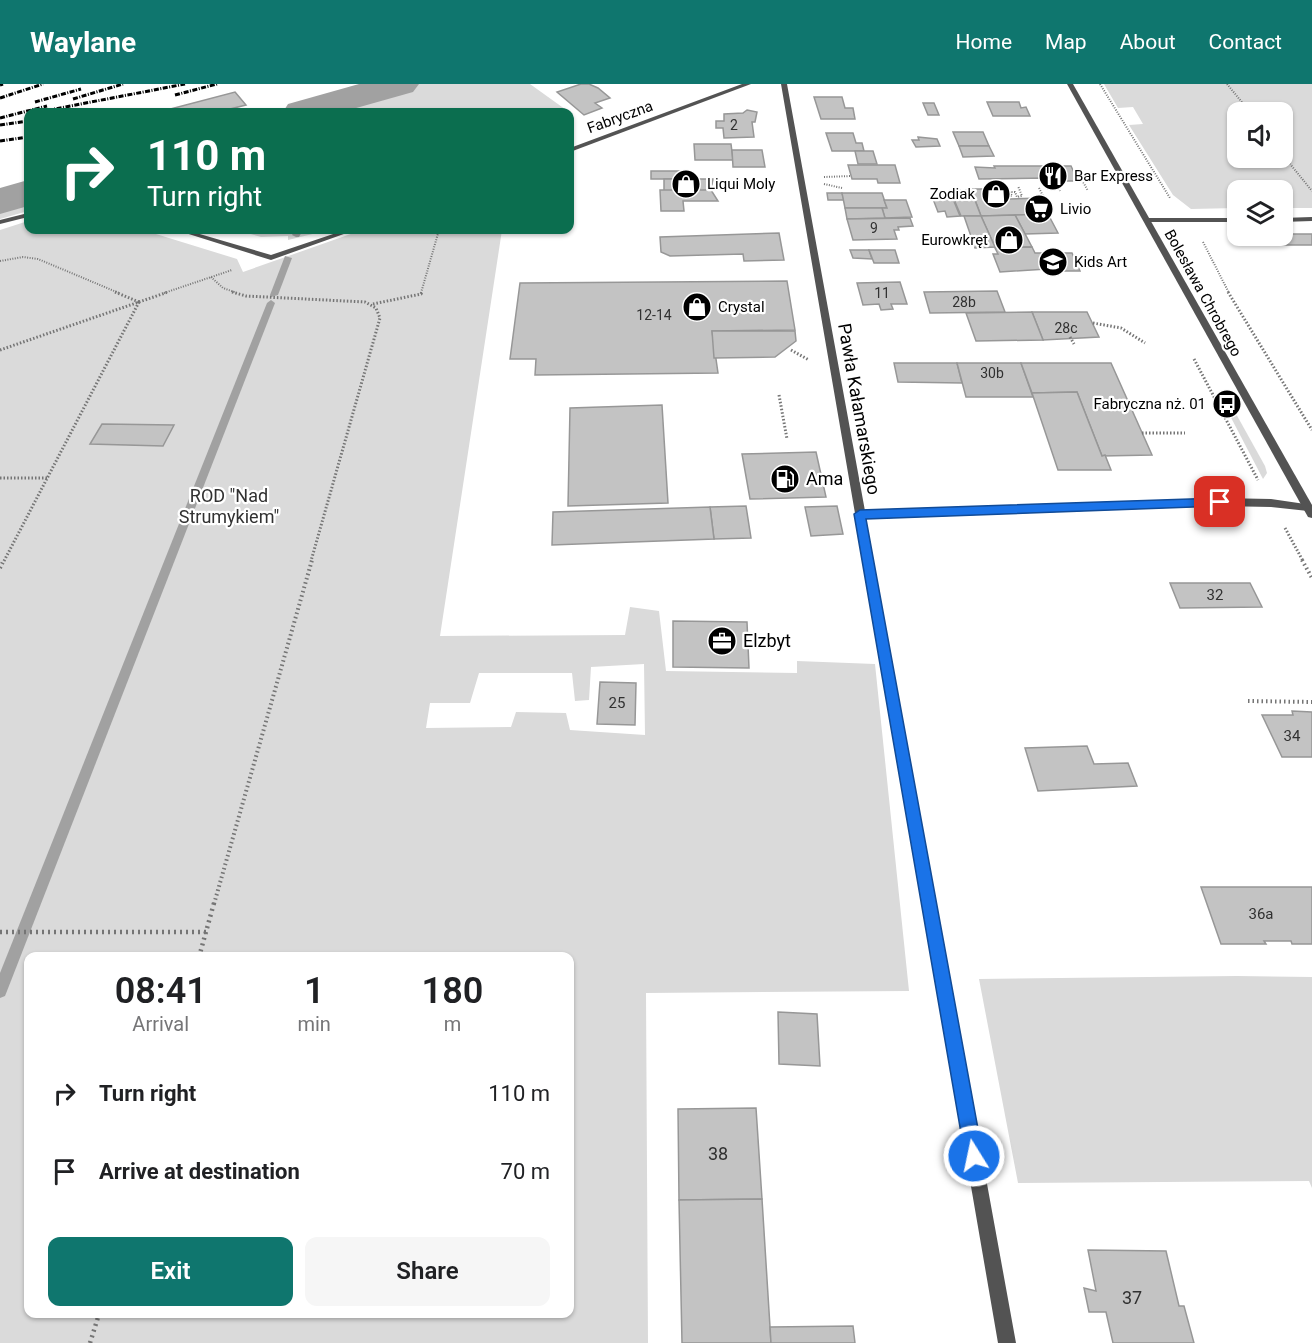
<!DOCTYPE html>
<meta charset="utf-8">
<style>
:root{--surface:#fff;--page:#f6f6f6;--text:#202124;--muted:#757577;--accent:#0f766e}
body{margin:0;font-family:Roboto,sans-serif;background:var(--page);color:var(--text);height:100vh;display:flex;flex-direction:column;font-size:22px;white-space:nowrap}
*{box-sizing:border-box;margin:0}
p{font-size:20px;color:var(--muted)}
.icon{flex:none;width:33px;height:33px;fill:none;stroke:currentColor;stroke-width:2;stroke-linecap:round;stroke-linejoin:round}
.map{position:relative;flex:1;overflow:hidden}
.panel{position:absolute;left:24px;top:868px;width:550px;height:366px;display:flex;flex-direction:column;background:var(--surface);border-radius:12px;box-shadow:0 2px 4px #0004}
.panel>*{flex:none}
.hud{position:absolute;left:24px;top:24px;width:550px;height:126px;border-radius:12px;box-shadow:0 2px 4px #0004;background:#0b6e4f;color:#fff;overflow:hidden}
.tools{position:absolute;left:1227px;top:18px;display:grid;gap:12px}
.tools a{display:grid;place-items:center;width:66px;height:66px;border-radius:12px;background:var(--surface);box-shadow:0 2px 4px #0004;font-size:30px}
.pin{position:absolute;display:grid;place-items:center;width:51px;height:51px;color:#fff;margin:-26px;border-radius:12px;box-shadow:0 3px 9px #0006}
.me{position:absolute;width:66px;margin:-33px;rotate:350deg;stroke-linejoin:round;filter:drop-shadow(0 0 4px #0008)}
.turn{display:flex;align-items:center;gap:21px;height:126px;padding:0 24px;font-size:27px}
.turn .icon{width:78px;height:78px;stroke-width:2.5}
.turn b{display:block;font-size:42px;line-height:51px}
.eta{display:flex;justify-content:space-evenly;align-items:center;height:102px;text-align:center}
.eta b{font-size:36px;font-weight:600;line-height:42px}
.button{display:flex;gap:12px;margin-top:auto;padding:12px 24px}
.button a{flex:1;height:69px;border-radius:12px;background:var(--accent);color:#fff;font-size:24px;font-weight:600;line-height:69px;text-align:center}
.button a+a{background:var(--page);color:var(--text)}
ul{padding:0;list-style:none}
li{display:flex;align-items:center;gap:18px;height:78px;padding:0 24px}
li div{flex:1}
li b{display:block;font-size:22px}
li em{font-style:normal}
header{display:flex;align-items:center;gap:36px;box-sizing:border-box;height:84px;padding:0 30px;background:var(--accent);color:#fff}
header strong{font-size:28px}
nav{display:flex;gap:33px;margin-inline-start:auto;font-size:21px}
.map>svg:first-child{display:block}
.green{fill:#dadada;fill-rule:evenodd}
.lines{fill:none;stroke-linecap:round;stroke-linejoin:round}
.stream{fill:#a1a1a1;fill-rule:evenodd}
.river{fill:#a1a1a1;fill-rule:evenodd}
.building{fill:#c3c3c3;stroke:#979797;stroke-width:1.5}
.path-far3{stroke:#757575;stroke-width:2;stroke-dasharray:1 1.5;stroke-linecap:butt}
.path-far2{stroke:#757575;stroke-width:3;stroke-dasharray:1.5 2;stroke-linecap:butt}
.path-far1{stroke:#757575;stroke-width:4;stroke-dasharray:1.5 3;stroke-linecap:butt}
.path{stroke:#757575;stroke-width:4.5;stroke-dasharray:2 4;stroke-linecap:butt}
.minor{fill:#535353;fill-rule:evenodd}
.tertiary{fill:#535353;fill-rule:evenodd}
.rail{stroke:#000;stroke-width:3;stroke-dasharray:5 1.5 1 1.5;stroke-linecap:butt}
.route{fill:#1a73e8;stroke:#114b97;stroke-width:1.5}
.labels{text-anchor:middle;stroke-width:4.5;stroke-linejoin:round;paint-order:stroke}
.far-number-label{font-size:14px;fill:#313131}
.far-street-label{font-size:15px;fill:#000;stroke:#fff}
.far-poi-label{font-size:15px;fill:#000;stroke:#fff;text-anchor:start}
.number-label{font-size:15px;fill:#313131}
.street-label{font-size:18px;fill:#000;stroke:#fff}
.poi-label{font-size:18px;fill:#000;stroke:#fff;text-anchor:start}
.park-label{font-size:18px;fill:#313131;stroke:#fff}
.near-number-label{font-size:18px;fill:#313131}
</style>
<header>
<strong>Waylane</strong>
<nav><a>Home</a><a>Map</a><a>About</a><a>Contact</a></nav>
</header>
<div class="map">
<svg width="1312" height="1259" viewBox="0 0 1312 1259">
<rect width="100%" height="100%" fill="#fff"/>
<g class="green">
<path d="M376,0h154l39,28h-290z"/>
<path d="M1104,0h208v124h-29l-1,-18h-44l-1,18 -46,1 -18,-14 -44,-70 14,-1 -10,-17 -15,1zM1238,28h44v46h-44z"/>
<path d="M28,103v24l-28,8v-24z"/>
<path d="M28,137v9h115l94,29 6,13 119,-42h140l-62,406 185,-1 5,-28 29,4 7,60 131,2v-12l78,3 34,327 -263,2 2,350h-648v-1113zM644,580l1,71 -75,-5 -4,-17 -50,-1 -5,15 -85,1 4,-25h40l9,-30h93l3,28 14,-1 2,-33zM28,873h542v357h-542z"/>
<path d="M237,146h92l-41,10v-4l-27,1z"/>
<path d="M1226,324l9,4 30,54 2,7 -4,6z"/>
<path d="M1237,892l75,1v211l-3,-7 -291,2 -39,-204z"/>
</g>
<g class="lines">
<g class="stream">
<path d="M350,13l5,1 -6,14h-6z"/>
<path d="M295,146h8l-4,7h-3l-4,-2z"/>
<path d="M285,172l7,2 -14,37 -7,2 -1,-2z"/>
<path d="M271,216l4,3 -268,688 -2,5 -5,2v-25l267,-670z"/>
</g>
<g class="river">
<path d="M359,0h60l-6,8 -71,20h-59l5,-8z"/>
<path d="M28,96v26l-28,8v-26z"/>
</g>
</g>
<g class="building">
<path d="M581,0h8l9,4 12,10 -15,5 7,5 -18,7 -27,-23z"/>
<path d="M235,8l11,13 -28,7h-59z"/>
<path d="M814,13h28l3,11h8l2,11h-34z"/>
<path d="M987,18h32l2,6 5,-1 4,9h-37z"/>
<path d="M923,19h11l5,12h-11z"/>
<path d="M747,26l10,2 -2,10h-3l2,15 -30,1 -1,-10h-7v-7h8v-7l19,-1z"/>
<path d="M953,48h30l6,14h-30z"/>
<path d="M826,49h27l3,10h6l2,8h-32z"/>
<path d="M918,53l19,2 3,7 -24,1 -4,-7h7z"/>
<path d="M694,60h37l2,16h-38z"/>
<path d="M959,62h30l5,10 -31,1z"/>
<path d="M732,66h30l3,17h-32z"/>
<path d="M855,67h18l4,13h-19z"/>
<path d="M848,81h47l5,18h-22l-1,-4h-25z"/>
<path d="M994,82h77l7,15h-30l-1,-3 -68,1 -4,-12 20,1z"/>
<rect x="651" y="87" width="35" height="8"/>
<path d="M664,95h49l-2,11 -13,1h-34z"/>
<path d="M971,105h34l4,10 31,-1 8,16 -67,2z"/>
<path d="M660,106h51l7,11h-35l1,10h-23z"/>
<path d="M950,106h21l10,26h-20z"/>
<path d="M827,109h15l2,7h-16z"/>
<path d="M842,109h40l5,15h-42z"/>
<path d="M933,115h20l7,17 -13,1 -2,-6 -7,1z"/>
<path d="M884,116h22l6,17 -27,1 -3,-10h5z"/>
<path d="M845,124h37l3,10 -38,1z"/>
<path d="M1048,130l10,19 -33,1 -10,-19z"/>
<path d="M1015,131l17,32h-37l-14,-31z"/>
<path d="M964,132h17l14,31 -20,1z"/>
<path d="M910,134l3,8 -15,1 1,3h-5l3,9 -44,1 -6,-21z"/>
<path d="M779,149l5,27 -40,1 -1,-7 -73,2 -9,-4 -1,-15z"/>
<path d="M1282,150h30v11h-66l-6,-9h42z"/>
<path d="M1032,163l3,6h37l8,18h-32l-1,-2 -47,3 -7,-18h5l-3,-6z"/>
<path d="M850,166h19l3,9 -19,-1z"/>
<path d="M869,166h26l4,13h-25z"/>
<path d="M787,197l8,49 -83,1 6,42 -183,2 1,-16h-26l10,-76z"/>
<path d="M900,198l7,22h-16l2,5 -12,1 -2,-6 -16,1 -6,-22z"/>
<path d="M997,207l8,21 -75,1 -6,-21z"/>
<path d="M1032,228h55l12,25 -56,3z"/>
<path d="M1032,228l11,28 -67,1 -10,-28z"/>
<path d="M712,247h83l1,10 -21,16 -61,1z"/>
<path d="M894,279h63l5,20 -64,-1z"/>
<path d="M957,279h64l12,34h-67z"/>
<path d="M1021,279h90l41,92 -50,1 -25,-64 -45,1z"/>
<path d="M1077,308l25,64 3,-1 6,15h-53l-26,-77z"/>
<path d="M662,321l6,98 -100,3 2,-98z"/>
<path d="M102,340l72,1 -11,21 -73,-2z"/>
<path d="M816,368l10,45 -76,2 -8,-45z"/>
<path d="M746,422l5,32 -37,1 -4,-32z"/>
<path d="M837,422l6,28 -32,2 -6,-29z"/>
<path d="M710,423l4,32 -162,6 1,-33z"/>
<path d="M1170,499h80l12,24 -82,1z"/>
<path d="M673,537l74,1 2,46 -76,-1z"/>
<path d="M600,598l36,1 -1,42 -38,-1z"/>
<path d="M1292,627l20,1v45h-30l-20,-42h31z"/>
<path d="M1087,662l7,18 34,-1 9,23 -99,5 -13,-43z"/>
<path d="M1201,803h111v57h-20l-1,-3h-27l2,3h-45z"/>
<path d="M778,928l39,2 3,52 -41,-2z"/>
<path d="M756,1024l6,91 -83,1 -1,-91z"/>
<path d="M762,1115l9,144h-89l-3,-143z"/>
<path d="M1088,1166l78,1 13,55h5l10,37h-81l-7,-31h-17l-5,-24 12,3z"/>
<path d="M853,1242l2,17h-84l-1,-16z"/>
</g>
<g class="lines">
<g class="path-far3">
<path d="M1100,0l70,114"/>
<path d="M1227,0l23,28"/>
<path d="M1282,70l30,37"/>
<path d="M824,93l27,-1"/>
<path d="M1076,93l5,1 7,13"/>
<path d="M1057,97l3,10"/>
<path d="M824,100l18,4"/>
<path d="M1039,104l8,16 -5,-1"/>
<path d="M1008,112h4l-2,-4h5l2,5 5,-1 -4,-10"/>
<path d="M1203,158l26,51"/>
<path d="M0,177l23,-4 15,2 81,34"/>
<path d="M211,193l12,11 14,5"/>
<path d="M164,209l68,-23"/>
<path d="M421,209l18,-63"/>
</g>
<g class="path-far2">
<path d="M115,208l24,10"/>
<path d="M232,208l14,4 119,6 11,6 4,10 -69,243"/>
<path d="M1228,208l84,138"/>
<path d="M373,220l48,-10 1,-2"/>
<path d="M1093,239l28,5 24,15"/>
<path d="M1070,253l4,7"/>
<path d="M0,266l168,-58"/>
<path d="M791,266l18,10"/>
<path d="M1194,275l64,121"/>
<path d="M779,311l8,44"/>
<path d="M1142,349h43"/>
<path d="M0,394h47"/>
<path d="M1285,444l18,33"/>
<path d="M4,477l135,-259"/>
</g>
<g class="path-far1">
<path d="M1302,476l10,18"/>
<path d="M0,484l4,-8"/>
<path d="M1248,617l64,1"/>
<path d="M214,820l98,-344"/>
</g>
<g class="path">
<path d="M0,848h206"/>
<path d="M199,873l15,-54"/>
<path d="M90,1259l9,-29"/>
</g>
<g class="minor">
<path d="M742,0h9l-181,68v-4z"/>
<path d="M781,0h6l78,427 355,-13 51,1 41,6v5l-4,1 -37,-4 -51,-1 -354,13 150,824h-18z"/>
<path d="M28,129v4l-28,7v-4z"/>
<path d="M1312,133v4l-30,1v-4z"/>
<path d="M1144,134h94v4h-91l-4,-2z"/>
<path d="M176,146h10l85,25 74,-25h10l-84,30z"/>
</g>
<path class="tertiary" d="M1067,0h6l239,421v13l-4,-1z"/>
<g class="rail">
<path d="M0,1l3,-1"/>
<path d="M175,11l42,-11"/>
<path d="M0,14l43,-14"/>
<path d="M73,15l50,-15"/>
<path d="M35,18l46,-13"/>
<path d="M39,28l146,-28"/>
<path d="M0,34l47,-12"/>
<path d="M0,41l28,-4"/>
<path d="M0,57l28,-4"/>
</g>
</g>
<path class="route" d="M1220,414l5,4 -5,4 -354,13 117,637 -3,7 -6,2 -6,-2 -3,-7 -111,-642 6,-4z"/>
<defs>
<g id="restaurant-disc" transform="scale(1.5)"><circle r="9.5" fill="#000" stroke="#fff"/><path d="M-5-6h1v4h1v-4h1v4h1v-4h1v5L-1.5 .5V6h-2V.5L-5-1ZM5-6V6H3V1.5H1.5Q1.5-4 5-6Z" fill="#fff"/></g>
<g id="shop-disc" transform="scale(1.5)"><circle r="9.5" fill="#000" stroke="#fff"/><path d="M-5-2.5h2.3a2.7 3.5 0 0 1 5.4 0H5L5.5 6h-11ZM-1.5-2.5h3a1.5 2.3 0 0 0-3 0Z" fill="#fff"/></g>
<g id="supermarket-disc" transform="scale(1.5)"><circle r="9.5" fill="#000" stroke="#fff"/><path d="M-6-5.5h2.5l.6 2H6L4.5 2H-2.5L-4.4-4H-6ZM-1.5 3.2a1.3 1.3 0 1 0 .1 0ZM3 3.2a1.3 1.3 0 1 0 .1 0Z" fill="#fff"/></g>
<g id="university-disc" transform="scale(1.5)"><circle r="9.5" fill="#000" stroke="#fff"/><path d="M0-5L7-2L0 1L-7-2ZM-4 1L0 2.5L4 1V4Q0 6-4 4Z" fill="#fff"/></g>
<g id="bus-disc" transform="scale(1.5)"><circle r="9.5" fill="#000" stroke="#fff"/><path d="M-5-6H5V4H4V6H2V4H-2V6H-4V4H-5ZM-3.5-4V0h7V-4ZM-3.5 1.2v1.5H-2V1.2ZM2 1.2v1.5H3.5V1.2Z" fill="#fff"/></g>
<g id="fuel-disc" transform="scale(1.5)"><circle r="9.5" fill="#000" stroke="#fff"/><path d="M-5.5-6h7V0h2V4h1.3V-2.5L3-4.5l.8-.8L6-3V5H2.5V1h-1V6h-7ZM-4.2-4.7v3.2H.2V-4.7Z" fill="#fff"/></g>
<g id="office-disc" transform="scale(1.5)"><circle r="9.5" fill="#000" stroke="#fff"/><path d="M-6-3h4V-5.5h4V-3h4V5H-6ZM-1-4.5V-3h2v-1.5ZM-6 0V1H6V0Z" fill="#fff"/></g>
</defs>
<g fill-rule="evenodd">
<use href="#restaurant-disc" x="1053" y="92"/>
<use href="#shop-disc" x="686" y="100"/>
<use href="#shop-disc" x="996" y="110"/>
<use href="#supermarket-disc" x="1039" y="125"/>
<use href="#shop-disc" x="1009" y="156"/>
<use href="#university-disc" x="1053" y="178"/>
<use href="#shop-disc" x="697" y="223"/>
<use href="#bus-disc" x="1227" y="320"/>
<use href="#fuel-disc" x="785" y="395"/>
<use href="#office-disc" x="722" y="557"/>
</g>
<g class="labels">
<g class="far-number-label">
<text x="734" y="46">2</text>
<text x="874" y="149">9</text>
<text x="882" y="214">11</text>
<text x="964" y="223">28b</text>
<text x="654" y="236">12-14</text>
<text x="1066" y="249">28c</text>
<text x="992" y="294">30b</text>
</g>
<g class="far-street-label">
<text transform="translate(620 33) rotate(-20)" y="5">Fabryczna</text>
<text transform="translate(1203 209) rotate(61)" y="5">Bolesława Chrobrego</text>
</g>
<g class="far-poi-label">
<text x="1074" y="97">Bar Express</text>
<text x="707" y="105">Liqui Moly</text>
<text x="975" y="115" text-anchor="end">Zodiak</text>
<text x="1060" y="130">Livio</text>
<text x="988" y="161" text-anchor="end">Eurowkręt</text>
<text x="1074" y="183">Kids Art</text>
<text x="718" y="228">Crystal</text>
<text x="1206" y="325" text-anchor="end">Fabryczna nż. 01</text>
</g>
<g class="number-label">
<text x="1215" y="516">32</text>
<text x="617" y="624">25</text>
<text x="1292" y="657">34</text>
<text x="1261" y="835">36a</text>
</g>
<g class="street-label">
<text transform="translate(859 325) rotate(80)" y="6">Pawła Kałamarskiego</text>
</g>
<g class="poi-label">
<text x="806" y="401">Ama</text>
<text x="743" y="563">Elzbyt</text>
</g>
<g class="park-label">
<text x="229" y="418">ROD "Nad<tspan x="229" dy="21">Strumykiem"</tspan></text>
</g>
<g class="near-number-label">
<text x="718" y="1076">38</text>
<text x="1132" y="1220">37</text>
</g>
</g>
</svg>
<div class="tools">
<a><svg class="icon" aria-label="sound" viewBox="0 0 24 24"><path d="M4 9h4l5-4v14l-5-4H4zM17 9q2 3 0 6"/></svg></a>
<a><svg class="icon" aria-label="layers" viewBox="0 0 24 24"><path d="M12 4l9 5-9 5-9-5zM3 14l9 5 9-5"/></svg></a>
</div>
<div class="pin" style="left:1220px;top:418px;background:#d93025"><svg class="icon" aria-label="arrive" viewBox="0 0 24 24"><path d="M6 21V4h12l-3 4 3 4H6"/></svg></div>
<svg class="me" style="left:974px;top:1072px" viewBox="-20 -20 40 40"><circle r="17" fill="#1a73e8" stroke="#fff" stroke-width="3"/><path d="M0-11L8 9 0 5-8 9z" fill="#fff"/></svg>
<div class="hud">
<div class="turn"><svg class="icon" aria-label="right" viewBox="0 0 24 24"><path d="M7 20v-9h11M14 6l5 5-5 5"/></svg><div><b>110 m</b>Turn right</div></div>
</div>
<section class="panel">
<div class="eta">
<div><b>08:41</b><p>Arrival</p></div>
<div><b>1</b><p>min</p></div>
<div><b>180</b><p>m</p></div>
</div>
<ul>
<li><svg class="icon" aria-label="right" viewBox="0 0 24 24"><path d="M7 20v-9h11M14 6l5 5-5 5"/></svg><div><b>Turn right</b></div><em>110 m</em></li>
<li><svg class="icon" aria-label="arrive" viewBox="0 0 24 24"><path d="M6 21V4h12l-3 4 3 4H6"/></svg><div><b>Arrive at destination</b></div><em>70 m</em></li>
</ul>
<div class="button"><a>Exit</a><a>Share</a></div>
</section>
</div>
